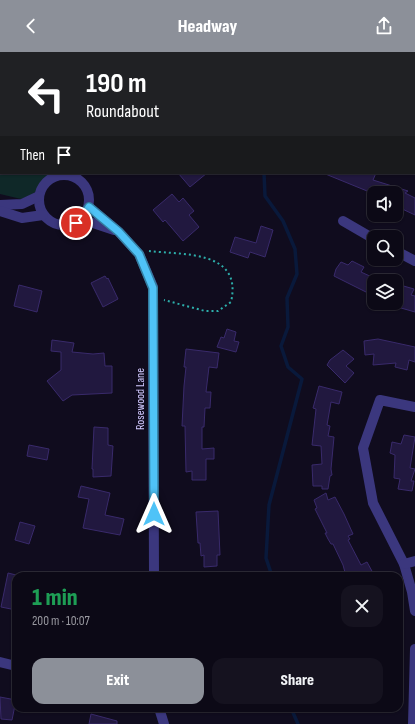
<!DOCTYPE html>
<meta charset="utf-8">
<style>
:root{--surface:#0c0916;--page:#15121f;--text:#f1f3f6;--muted:#9a9aa1;--line:#2c2a35;--accent:#8c9099}
body{margin:0;font-family:"Sofia Sans Condensed",sans-serif;background:var(--page);color:var(--text);height:100vh;display:flex;flex-direction:column;font-size:15px;white-space:nowrap}
*{box-sizing:border-box;margin:0}
p{font-size:13px;color:var(--muted)}
.icon{flex:none;width:22px;height:22px;fill:none;stroke:currentColor;stroke-width:2;stroke-linecap:round;stroke-linejoin:round}
.map{position:relative;flex:1;overflow:hidden}
.drawer{position:absolute;left:12px;top:520px;width:391px;height:140px;display:flex;flex-direction:column;background:var(--surface);border-radius:12px;box-shadow:0 1px 3px #0004,0 0 0 1px var(--line)}
.drawer>*{flex:none}
.guide{position:absolute;left:0px;top:0px;width:415px;height:122px;box-shadow:0 1px 3px #0004,0 0 0 1px var(--line);background:#202124;color:#fff;overflow:hidden}
.fabs{position:absolute;left:367px;top:134px;display:grid;gap:8px}
.fabs a{display:grid;place-items:center;width:36px;height:36px;border-radius:8px;background:var(--surface);box-shadow:0 1px 3px #0004,0 0 0 1px var(--line);font-size:20px}
.pin{position:absolute;display:grid;place-items:center;width:34px;height:34px;color:#fff;margin:-17px;border:2px solid #fff;border-radius:50%;box-shadow:0 1px 4px #0007}
.me{position:absolute;width:44px;margin:-22px;rotate:0deg;stroke-linejoin:round;filter:drop-shadow(0 0 3px #0008)}
.turn{display:flex;align-items:center;gap:14px;height:84px;padding:0 20px;font-size:18px}
.turn .icon{width:52px;height:52px;stroke-width:2.5}
.turn b{display:block;font-size:28px;line-height:34px}
.then{display:flex;align-items:center;height:38px;padding:0 20px;background:#0003;gap:8px;font-size:15px}
.round{display:grid;place-items:center;flex:none;width:42px;height:42px;border-radius:12px;background:var(--page)}
.headline{display:flex;align-items:center;justify-content:space-between;height:68px;padding:0 20px}
h1{font-size:24px;font-weight:800;line-height:30px;color:#1e9e55}
.button{display:flex;gap:8px;margin-top:auto;padding:8px 20px}
.button a{flex:1;height:46px;border-radius:12px;background:var(--accent);color:#fff;font-size:16px;font-weight:800;line-height:46px;text-align:center}
.button a+a{background:var(--page);color:var(--text)}
header{display:flex;justify-content:space-between;align-items:center;height:52px;padding:0 20px;background:var(--accent);color:#fff;font-size:18px;font-weight:800}
.map>svg:first-child{display:block}
.green{fill:#0f2828}
.lines{fill:none;stroke-linecap:round;stroke-linejoin:round}
.stream{stroke:#09193b;stroke-width:3.5}
.building{fill:#21183f;stroke:#392a6b}
.path{stroke:#2dafab;stroke-width:2;stroke-dasharray:2 3;stroke-linecap:butt}
.minor{stroke:#3b377e;stroke-width:10}
.route-casing{stroke:#337fa1;stroke-width:10}
.route{stroke:#4fc3f7;stroke-width:7}
.labels{text-anchor:middle;stroke-width:3;stroke-linejoin:round;paint-order:stroke}
.street-label{font-size:12px;fill:#d1c9ff;stroke:#100c1e}
</style>
<header><svg class="icon" aria-label="back" viewBox="0 0 24 24"><path d="M15 5l-7 7 7 7"/></svg>Headway<svg class="icon" aria-label="share" viewBox="0 0 24 24"><path d="M12 15V3M7 8l5-5 5 5M5 13v7h14v-7"/></svg></header>
<div class="map">
<svg width="415" height="672" viewBox="0 0 415 672">
<rect width="100%" height="100%" fill="#100c1e"/>
<path class="green" d="M0,0h58l-57,1v120h48l-9,16 -9,6 -10,4 -21,-5z"/>
<g class="lines">
<g class="stream">
<path d="M233,0v1"/>
<path d="M264,121l1,23 18,25 12,28 2,25 -10,24 1,29 -7,19 7,21 14,12 -33,126 -3,53 6,18"/>
<path d="M291,656l7,16"/>
</g>
</g>
<g class="building">
<path d="M178,121h29l-17,14z"/>
<path d="M323,121h53l-3,7 35,11 -3,2 10,5v17l-19,-9v-13h-24z"/>
<path d="M172,142l7,8 4,-4 11,13 -5,4 10,12 -16,14 -18,-21 -2,2 -10,-12z"/>
<path d="M261,174l12,4 -8,27 -15,-5 -2,6 -18,-6 5,-15 21,6z"/>
<path d="M352,209l12,6 -3,5 13,6v18l-40,-20 2,-7 5,-7 7,3z"/>
<path d="M105,224l2,3 1,-1 10,21 -15,8 -12,-24z"/>
<path d="M19,233l23,6 -5,21 -23,-6z"/>
<path d="M400,233l14,4 -3,6 4,1v16l-21,-6 2,-3z"/>
<path d="M227,277l9,3 -2,9 5,1 -3,10 -19,-5 4,-10 3,1z"/>
<path d="M378,287l37,8v15l-6,-2 -2,10 -12,-3 1,-4 -23,2 1,-11 -9,1 -1,-14z"/>
<path d="M52,288l22,3 -2,9 21,2 11,-1 1,13h7v27l-40,2 -9,6 -16,-20 14,-11v-18l-10,-1z"/>
<path d="M186,297l33,4 -2,15 -8,-1 -3,25h5l-1,16h-5l-1,19h-2v22l12,-1v11h-8v21h-14v-9l-6,1 -1,-46h-3l2,-40 2,-19h-2z"/>
<path d="M343,298l11,9 -8,7 8,7 -9,10 -18,-18 3,-5z"/>
<path d="M319,334l23,6 -3,12 -8,-2 -4,23 3,1 -2,10 6,1 -3,32 1,6 -2,1 -2,13h-6v-3h-9l-1,-21 10,-1 -1,-18 -9,-1 4,-36 -3,-1z"/>
<path d="M94,375l14,1v17l5,1 -2,30 -18,1v-8h-1z"/>
<path d="M404,383l11,2 -5,31 5,1 -4,12h3l-2,10 -14,-2 2,-10 -6,-1 1,-23 -5,-2 1,-5 1,-6 9,2z"/>
<path d="M29,393l20,4 -2,11 -20,-4z"/>
<path d="M81,434l29,7 -5,22 19,4 -4,16 -37,-7 6,-29 -11,-2z"/>
<path d="M326,441l2,7 7,-3 9,17 9,20 -5,2 2,3 -2,1 13,25 6,-3 6,11 -7,3h-20l-3,-11 -10,-21h-2l-3,-5 -3,-6h2l-12,-24 2,-1 -3,-8z"/>
<path d="M218,459l2,44h-3v11l-13,1v-12l-3,1 -1,-13h-2l-2,-31z"/>
<path d="M20,470l15,4 -6,18 -14,-4z"/>
<path d="M8,521l8,2v35l-15,-3z"/>
<path d="M0,645l16,3 -4,20 -11,-1z"/>
<path d="M91,662l26,7v3h-28z"/>
</g>
<g class="lines">
<g class="path">
<path d="M0,74h1"/>
<path d="M149,199c34,4 94,-1 82,51l-13,9h-13l-41,-11"/>
</g>
<g class="minor">
<path d="M331,0l1,1"/>
<path d="M64,1v-1"/>
<path d="M414,40l1,1"/>
<circle cx="64" cy="148" r="25"/>
<path d="M0,153l22,-1 17,-8"/>
<path d="M89,155l30,25 20,22 14,33 1,289"/>
<path d="M0,159l22,7 21,-3"/>
<path d="M81,167l33,11"/>
<path d="M343,169l31,18"/>
<path d="M396,199l19,10"/>
<path d="M415,355l-35,-7 -17,48 10,55 31,61 8,28 3,19"/>
<path d="M404,512l11,-3"/>
<path d="M0,610l16,4"/>
<path d="M159,656l5,16"/>
<path d="M413,672l2,-75"/>
</g>
</g>
<g class="lines">
<g class="route-casing">
<path id="route" d="M76,171l7,-6 6,-10 30,25 20,22 14,34 1,226"/>
</g>
<use href="#route" class="route"/>
</g>
<g class="labels">
<g class="street-label">
<text transform="translate(140 347) rotate(-90)" y="4">Rosewood Lane</text>
</g>
</g>
</svg>
<div class="fabs">
<a><svg class="icon" aria-label="sound" viewBox="0 0 24 24"><path d="M4 9h4l5-4v14l-5-4H4zM17 9q2 3 0 6"/></svg></a>
<a><svg class="icon" aria-label="search" viewBox="0 0 24 24"><circle cx="10" cy="10" r="6"/><path d="M15 15l6 6"/></svg></a>
<a><svg class="icon" aria-label="layers" viewBox="0 0 24 24"><path d="M12 4l9 5-9 5-9-5zM3 14l9 5 9-5"/></svg></a>
</div>
<div class="pin" style="left:76px;top:171px;background:#d93025"><svg class="icon" aria-label="arrive" viewBox="0 0 24 24"><path d="M6 21V4h12l-3 4 3 4H6"/></svg></div>
<svg class="me" style="left:154px;top:462px" viewBox="-20 -20 40 40"><path d="M0-17L14 15 0 8-14 15z" fill="#4fc3f7" stroke="#fff" stroke-width="4"/></svg>
<div class="guide">
<div class="turn"><svg class="icon" aria-label="left" viewBox="0 0 24 24"><path d="M17 20v-9H6M10 6l-5 5 5 5"/></svg><div><b>190 m</b>Roundabout</div></div>
<div class="then">Then<svg class="icon" aria-label="arrive" viewBox="0 0 24 24"><path d="M6 21V4h12l-3 4 3 4H6"/></svg></div>
</div>
<section class="drawer">
<div class="headline"><div><h1>1 min</h1><p>200 m · 10:07</p></div><a class="round"><svg class="icon" aria-label="close" viewBox="0 0 24 24"><path d="M6 6l12 12M18 6L6 18"/></svg></a></div>
<div class="button"><a>Exit</a><a>Share</a></div>
</section>
</div>
